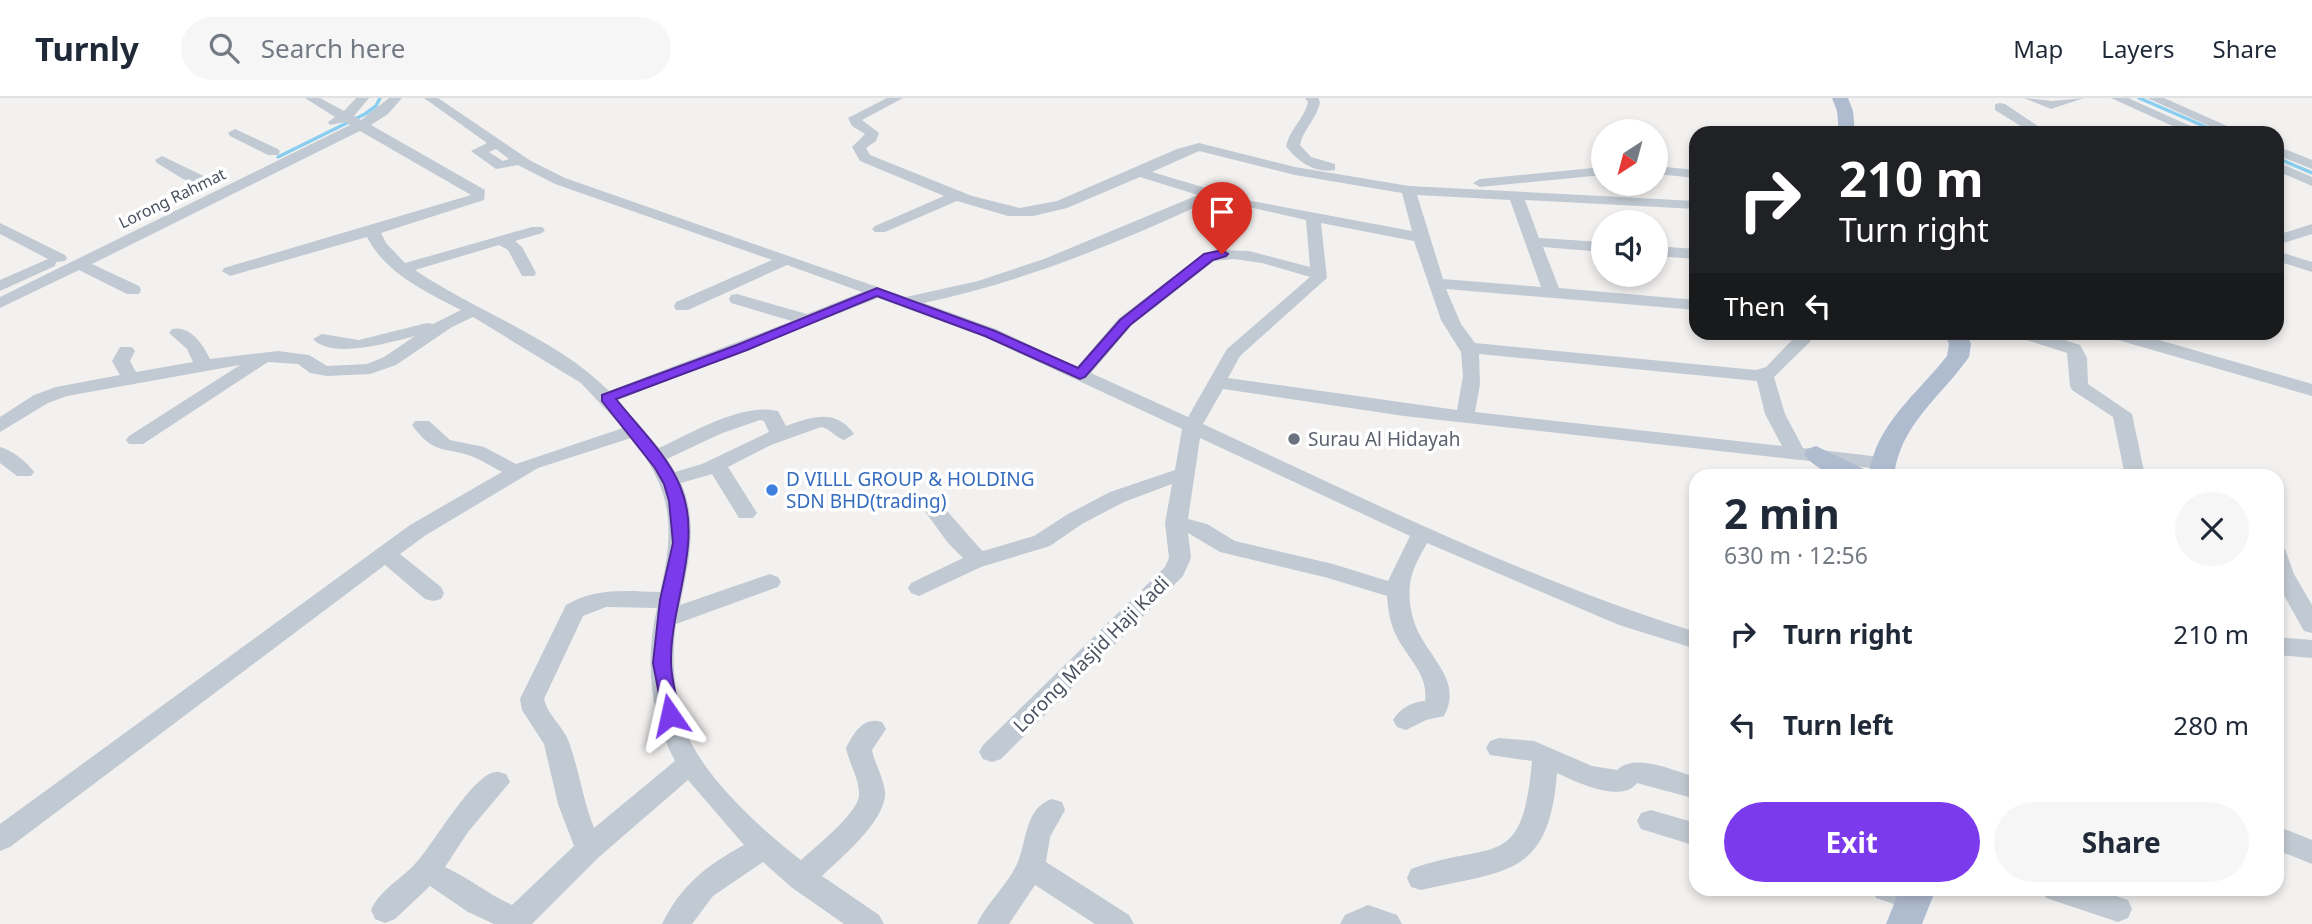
<!DOCTYPE html>
<meta charset="utf-8">
<style>
:root{--surface:#fff;--page:#f6f6f7;--text:#1f2937;--muted:#747a83;--line:#e0e1e3;--accent:#7c3aed}
body{margin:0;font-family:"Noto Sans",sans-serif;background:var(--page);color:var(--text);height:100vh;display:flex;flex-direction:column;font-size:26px;white-space:nowrap}
*{box-sizing:border-box;margin:0}
p{font-size:23px;color:var(--muted)}
.icon{flex:none;width:38px;height:38px;fill:none;stroke:currentColor;stroke-width:2;stroke-linecap:round;stroke-linejoin:round}
.map{position:relative;flex:1;overflow:hidden}
.sheet{position:absolute;left:1689px;top:371px;width:595px;height:427px;display:flex;flex-direction:column;background:var(--surface);border-radius:21px;box-shadow:0 4px 10px #0003}
.sheet>*{flex:none}
.top-card{position:absolute;left:1689px;top:28px;width:595px;height:214px;border-radius:21px;box-shadow:0 4px 10px #0003;background:#202124;color:#fff;overflow:hidden}
.needle{width:46px;rotate:216deg}
.tools{position:absolute;left:1591px;top:21px;display:grid;gap:14px}
.tools a{display:grid;place-items:center;width:77px;height:77px;border-radius:50%;background:var(--surface);box-shadow:0 4px 10px #0003;font-size:35px}
.pin{position:absolute;display:grid;place-items:center;width:60px;height:60px;color:#fff;margin:-72px -30px;border-radius:50% 50% 50% 0;rotate:-45deg;box-shadow:0 0 7px #0007}
.pin .icon{rotate:45deg}
.me{position:absolute;width:77px;margin:-38px;rotate:349deg;stroke-linejoin:round;filter:drop-shadow(0 0 5px #0008)}
.turn{display:flex;align-items:center;gap:24px;height:147px;padding:0 35px;font-size:32px}
.turn .icon{width:91px;height:91px;stroke-width:2.5}
.turn b{display:block;font-size:49px;line-height:60px}
.then{display:flex;align-items:center;height:66px;padding:0 35px;background:#0003;gap:14px;font-size:26px}
.round{display:grid;place-items:center;flex:none;width:74px;height:74px;border-radius:37px;background:var(--page)}
.overview{display:flex;align-items:center;justify-content:space-between;height:119px;padding:0 35px}
h1{font-size:42px;font-weight:700;line-height:52px}
.action{display:flex;gap:14px;margin-top:auto;padding:14px 35px}
.action a{flex:1;height:80px;border-radius:42px;background:var(--accent);color:#fff;font-size:28px;font-weight:700;line-height:80px;text-align:center}
.action a+a{background:var(--page);color:var(--text)}
ul{padding:0;list-style:none}
li{display:flex;align-items:center;gap:21px;height:91px;padding:0 35px}
li div{flex:1}
li b{display:block;font-size:26px}
li em{font-style:normal}
header{display:flex;align-items:center;gap:42px;box-sizing:border-box;height:98px;padding:0 35px;background:var(--surface);border-bottom:2px solid var(--line)}
header strong{font-size:33px}
nav{display:flex;gap:38px;margin-inline-start:auto;font-size:24px}
.search{width:490px;height:63px;background:var(--page);display:flex;align-items:center;gap:18px;box-sizing:border-box;padding:0 24px;border-radius:38px;color:var(--muted);font-size:26px}
.map>svg:first-child{display:block}
.lines{fill:none;stroke-linecap:round;stroke-linejoin:round}
.stream{stroke:#8aceef;stroke-width:3.5}
.minor{fill:#c1c9d2;fill-rule:evenodd}
.major{fill:#afbcd0;fill-rule:evenodd}
.route{fill:#7c3aed;stroke:#51269a;stroke-width:2}
.worship-dot{fill:#6b7280;stroke:#fff;stroke-width:2.5}
.shop-dot{fill:#3f7fe0;stroke:#fff;stroke-width:2.5}
.labels{text-anchor:middle;stroke-width:7;stroke-linejoin:round;paint-order:stroke}
.far-street-label{font-size:16px;fill:#48515f;stroke:#fff}
.worship-label{font-size:19px;fill:#5b616d;stroke:#fff;text-anchor:start}
.shop-label{font-size:19px;fill:#366cbe;stroke:#fff;text-anchor:start}
.street-label{font-size:19px;fill:#48515f;stroke:#fff}
</style>
<header>
<strong>Turnly</strong>
<div class="search"><svg class="icon" aria-label="search" viewBox="0 0 24 24"><circle cx="10" cy="10" r="6"/><path d="M15 15l6 6"/></svg>Search here</div>
<nav><a>Map</a><a>Layers</a><a>Share</a></nav>
</header>
<div class="map">
<svg width="2312" height="826" viewBox="0 0 2312 826">
<rect width="100%" height="100%" fill="#f3f1f0"/>
<g class="lines">
<g class="stream">
<path d="M2139,0l81,35"/>
<path d="M278,59l87,-43 11,-8 4,-8"/>
<path d="M2277,60l35,15"/>
</g>
<g class="minor">
<path d="M305,0h15l24,13 12,-13h13l-15,18 7,4 28,-22h13l-14,16 -17,11 114,65 -1,10 -103,33 5,10 19,20 127,-36h10l3,3 -3,3 -27,8 7,6 14,26 -2,3h-12l-14,-26 -9,-5 -84,25c60,41 143,69 194,121l183,-70 -61,-18 -2,-4 2,-4 6,-1 70,20 55,-22 -75,-27 -99,45h-12l-2,-4 2,-4 96,-42 -217,-76 -37,-19 -22,4 -25,-18 16,-8 -63,-45h14l93,63 34,17 341,119 72,-16 66,-22 154,-64 -58,-18 -73,31 -34,8h-25l-51,-15 -72,31h-10l-3,-3 3,-3 69,-30 -84,-35 -8,-14 13,-13 -13,-8 -4,-8 39,-20h16l-41,22 17,13 -3,8 -10,7 4,7 102,41 48,12 37,-7 120,-52 22,-6 96,24 114,19 287,15v8l-171,-9 14,38 64,4v10l-60,-5 16,41 137,12v10l-250,-21 15,35 14,19 281,27 10,-3 29,-30 1,-5h18l-4,10 -36,35 11,37 18,34 78,9 7,2 3,4 -3,4 -7,2 -477,-53 -181,-27 -20,35c162,75 323,155 493,208v17l-77,-24 -192,-82c-7,13 -15,26 -17,41 -2,17 2,38 11,53 15,27 40,47 23,79l-18,4 -20,10 -9,-3 -4,-7c7,-12 19,-18 32,-19 4,-27 -19,-44 -29,-66 -6,-12 -8,-25 -9,-39l-59,-18 -108,-26 -32,-19 3,25 -8,18 -182,183 -9,3 -9,-3 -4,-7 4,-7 182,-178 4,-9 -4,-35 7,-39 -48,18 -42,22 -32,22 -69,21 -62,29 -8,-3 -3,-5 3,-5 52,-25 -15,-15 -27,-37 3,-5c4,-1 6,-2 11,-1 6,2 39,43 48,51l51,-15 34,-22 42,-22 65,-22 7,-41 -198,-92 -106,-39 -260,102 41,48c32,-15 84,-46 119,-37l8,15c26,-9 49,-18 68,8l-10,6c-10,-3 -14,-12 -23,-13l-50,18 -43,22 29,46 -4,5h-14l-27,-44 -31,9c18,40 7,82 -1,122l90,-31 8,3 3,5 -3,5 -102,37c-5,36 -2,78 12,112 18,43 76,96 113,124 13,-12 56,-46 58,-64 1,-16 -10,-33 -13,-48 8,-15 17,-32 36,-26l4,7 -14,21c3,14 11,27 13,41 3,28 -45,68 -63,85l57,39 5,9h-40l-53,-37 -28,-25 -50,34 -21,28h-30c19,-39 45,-59 82,-79l-56,-65 -89,77 -67,67h-38l-26,-12 -38,-26 -35,33 -10,4 -10,-4 -4,-9c8,-19 30,-31 44,-46 17,-17 58,-91 81,-92 2,-1 8,2 10,2l4,8 -42,50 -23,35c24,11 43,27 67,38l62,-59 -16,-42 -14,-60 -22,-34 -2,-11 46,-94c29,-18 61,-14 94,-13 15,-64 13,-102 -29,-154l-93,30 -112,67 -26,19 41,33 3,6 -3,6 -8,2 -8,-2 -40,-34 -375,282 -10,4v-27l410,-299 92,-53c-10,-5 -20,-12 -31,-16 -29,-10 -37,-1 -59,-31l3,-4h14l21,19 34,7 32,17 107,-36 -42,-45 -108,-66 -21,10 -56,38 -26,9 -43,2 -17,-3 -12,-9 -30,-2 -125,82h-14l-3,-4 3,-4 111,-71 -173,31 -19,7 -48,29v-15l34,-22 22,-8 64,-12 -8,-14 8,-14h12l3,4 -5,10 6,11 57,-10 -6,-13 -18,-16 3,-4c18,-4 31,15 38,30l68,-8 31,4 18,11 40,-2 17,-7 31,-21c-24,6 -83,24 -102,3l9,-5 37,6 68,-17 6,1 28,-14c-35,-18 -76,-37 -94,-73l-137,39 -8,-5 2,-3 247,-73 -111,-64 -268,133 47,22 2,4 -2,4h-12l-48,-24 -79,38v-11l350,-172 -5,-3 -15,3 -2,-3 7,-5zM496,51l13,10 -6,2 -14,-9zM1199,53l96,24 107,18 10,38 -166,-31 -94,-28zM1417,97l93,5 31,87 -98,-8zM1213,101l93,21 4,47 -61,-16 -28,-1 -18,4 -84,64 -42,49 -81,-38 -72,-26c101,-22 195,-60 289,-104zM1321,125l93,18 27,79 20,32 2,24 -6,34 -229,-32 12,-22 87,-78zM1234,161l28,4 48,14 -83,72 -39,68 -97,-44 40,-47 83,-65zM1479,256l278,27 8,33 17,32 -307,-34 5,-28zM760,322l4,1 5,11 -67,32 -27,8 -8,-13 53,-25zM1200,340l210,98 -22,45 -55,-17 -98,-23 -28,-17 -19,-5zM606,509l51,1c-12,52 -8,105 18,153l-81,67c-11,-28 -15,-58 -25,-86 -6,-16 -21,-26 -25,-43l39,-83z"/>
<path d="M1305,0h13l2,4c-3,17 -17,27 -20,43l11,12 24,7v6c-20,4 -38,-9 -49,-24 4,-17 18,-27 22,-44z"/>
<path d="M2024,0l28,3 32,-3 -33,11z"/>
<path d="M2111,0h17l78,35h-18z"/>
<path d="M2147,0h17l79,35h-18z"/>
<path d="M2000,5l5,1 43,29h-16l-37,-23v-6z"/>
<path d="M235,31l43,20 2,3 -2,3h-10l-38,-19 -2,-3z"/>
<path d="M2277,48l35,14v9l-35,-14z"/>
<path d="M162,58l52,25 2,3 -7,4 -26,-9 -26,-16 -2,-3z"/>
<path d="M2277,64l35,15v9l-35,-15z"/>
<path d="M1656,68l40,4v8l-40,-4z"/>
<path d="M1603,69v8l-123,12 -7,-4 7,-4z"/>
<path d="M0,125l65,32 2,3 -2,3 -9,1 -1,4 -55,25v-11l48,-21 -48,-25z"/>
<path d="M2312,126v10l-35,11v-10z"/>
<path d="M1656,148l40,3v10l-40,-3z"/>
<path d="M2277,153l35,11v10l-35,-11z"/>
<path d="M2012,234h28l40,13 7,13 1,26 44,30 13,62h-20l-12,-59 -41,-27 -2,-4 -3,-33 -53,-17z"/>
<path d="M2102,234h29l181,52v12l-208,-60z"/>
<path d="M0,349c12,3 27,15 34,25l-3,4h-14l-17,-13z"/>
<path d="M2277,449l8,2 9,25 18,31v28l-8,-2 -27,-48z"/>
<path d="M2277,539l35,3v18l-35,-3z"/>
<path d="M1499,640l35,3 58,25 25,4c18,-18 57,1 79,7v22l-59,-16c-15,21 -61,-1 -80,-10 -8,104 -50,97 -136,117l-10,-3 -4,-9 4,-9c84,-30 111,4 121,-108l-42,-6 -4,-7 4,-7z"/>
<path d="M1052,701l10,3 3,8 -15,27 -4,25 83,53 5,9h-39l-60,-39 -26,39h-32c10,-22 30,-38 40,-60 10,-21 7,-56 35,-65z"/>
<path d="M1651,712l45,13v23l-55,-17 -4,-8 4,-8z"/>
<path d="M2277,728l35,14v24l-35,-14z"/>
<path d="M1872,791h52l4,9 -4,9 -10,4 -38,-13z"/>
<path d="M2042,791h53l33,11 4,9 -4,9 -10,4 -72,-24z"/>
<path d="M1368,807l29,10 5,9h-62l5,-9z"/>
</g>
<g class="major">
<path d="M1832,0h16l5,13 2,22h-16l-2,-22z"/>
<path d="M1944,234h22l5,12 -2,13c-28,40 -69,67 -75,119 -30,0 -71,6 -90,-22l3,-5 9,-3 50,24 3,4c7,-50 48,-80 78,-118l2,-12z"/>
<path d="M1900,791h36l-14,35h-36z"/>
</g>
</g>
<path class="route" d="M1222,152l6,4 -2,2 -13,4 -83,65 -45,52 -5,2 -95,-43 -108,-40 -130,54 -131,49c21,27 51,55 64,87 24,56 -10,118 -9,176 0,17 6,36 9,53l-3,5 -7,3 -6,-3 -11,-57 7,-63 13,-57 -4,-42 -5,-17 -9,-16 -53,-67v-6l135,-50 140,-57 118,43 83,37 42,-48 84,-66z"/>
<circle class="worship-dot" cx="1294" cy="341" r="7"/>
<circle class="shop-dot" cx="772" cy="392" r="7"/>
<g class="labels">
<g class="far-street-label">
<text transform="translate(172 100) rotate(-26)" y="6">Lorong Rahmat</text>
</g>
<g class="worship-label">
<text x="1308" y="348">Surau Al Hidayah</text>
</g>
<g class="shop-label">
<text x="786" y="388">D VILLL GROUP &amp; HOLDING<tspan x="786" dy="22">SDN BHD(trading)</tspan></text>
</g>
<g class="street-label">
<text transform="translate(1091 556) rotate(-45)" y="7">Lorong Masjid Haji Kadi</text>
</g>
</g>
</svg>
<div class="tools">
<a><svg class="needle" viewBox="-14 -14 28 28"><path d="M0-13l5 13h-10z" fill="#e53935"/><path d="M0 13l5-13h-10z" fill="#747a83"/></svg></a>
<a><svg class="icon" aria-label="sound" viewBox="0 0 24 24"><path d="M4 9h4l5-4v14l-5-4H4zM17 9q2 3 0 6"/></svg></a>
</div>
<div class="pin" style="left:1222px;top:156px;background:#d93025"><svg class="icon" aria-label="arrive" viewBox="0 0 24 24"><path d="M6 21V4h12l-3 4 3 4H6"/></svg></div>
<svg class="me" style="left:670px;top:617px" viewBox="-20 -20 40 40"><path d="M0-17L14 15 0 8-14 15z" fill="#7c3aed" stroke="#fff" stroke-width="4"/></svg>
<div class="top-card">
<div class="turn"><svg class="icon" aria-label="right" viewBox="0 0 24 24"><path d="M7 20v-9h11M14 6l5 5-5 5"/></svg><div><b>210 m</b>Turn right</div></div>
<div class="then">Then<svg class="icon" aria-label="left" viewBox="0 0 24 24"><path d="M17 20v-9H6M10 6l-5 5 5 5"/></svg></div>
</div>
<section class="sheet">
<div class="overview"><div><h1>2 min</h1><p>630 m · 12:56</p></div><a class="round"><svg class="icon" aria-label="close" viewBox="0 0 24 24"><path d="M6 6l12 12M18 6L6 18"/></svg></a></div>
<ul>
<li><svg class="icon" aria-label="right" viewBox="0 0 24 24"><path d="M7 20v-9h11M14 6l5 5-5 5"/></svg><div><b>Turn right</b></div><em>210 m</em></li>
<li><svg class="icon" aria-label="left" viewBox="0 0 24 24"><path d="M17 20v-9H6M10 6l-5 5 5 5"/></svg><div><b>Turn left</b></div><em>280 m</em></li>
</ul>
<div class="action"><a>Exit</a><a>Share</a></div>
</section>
</div>
